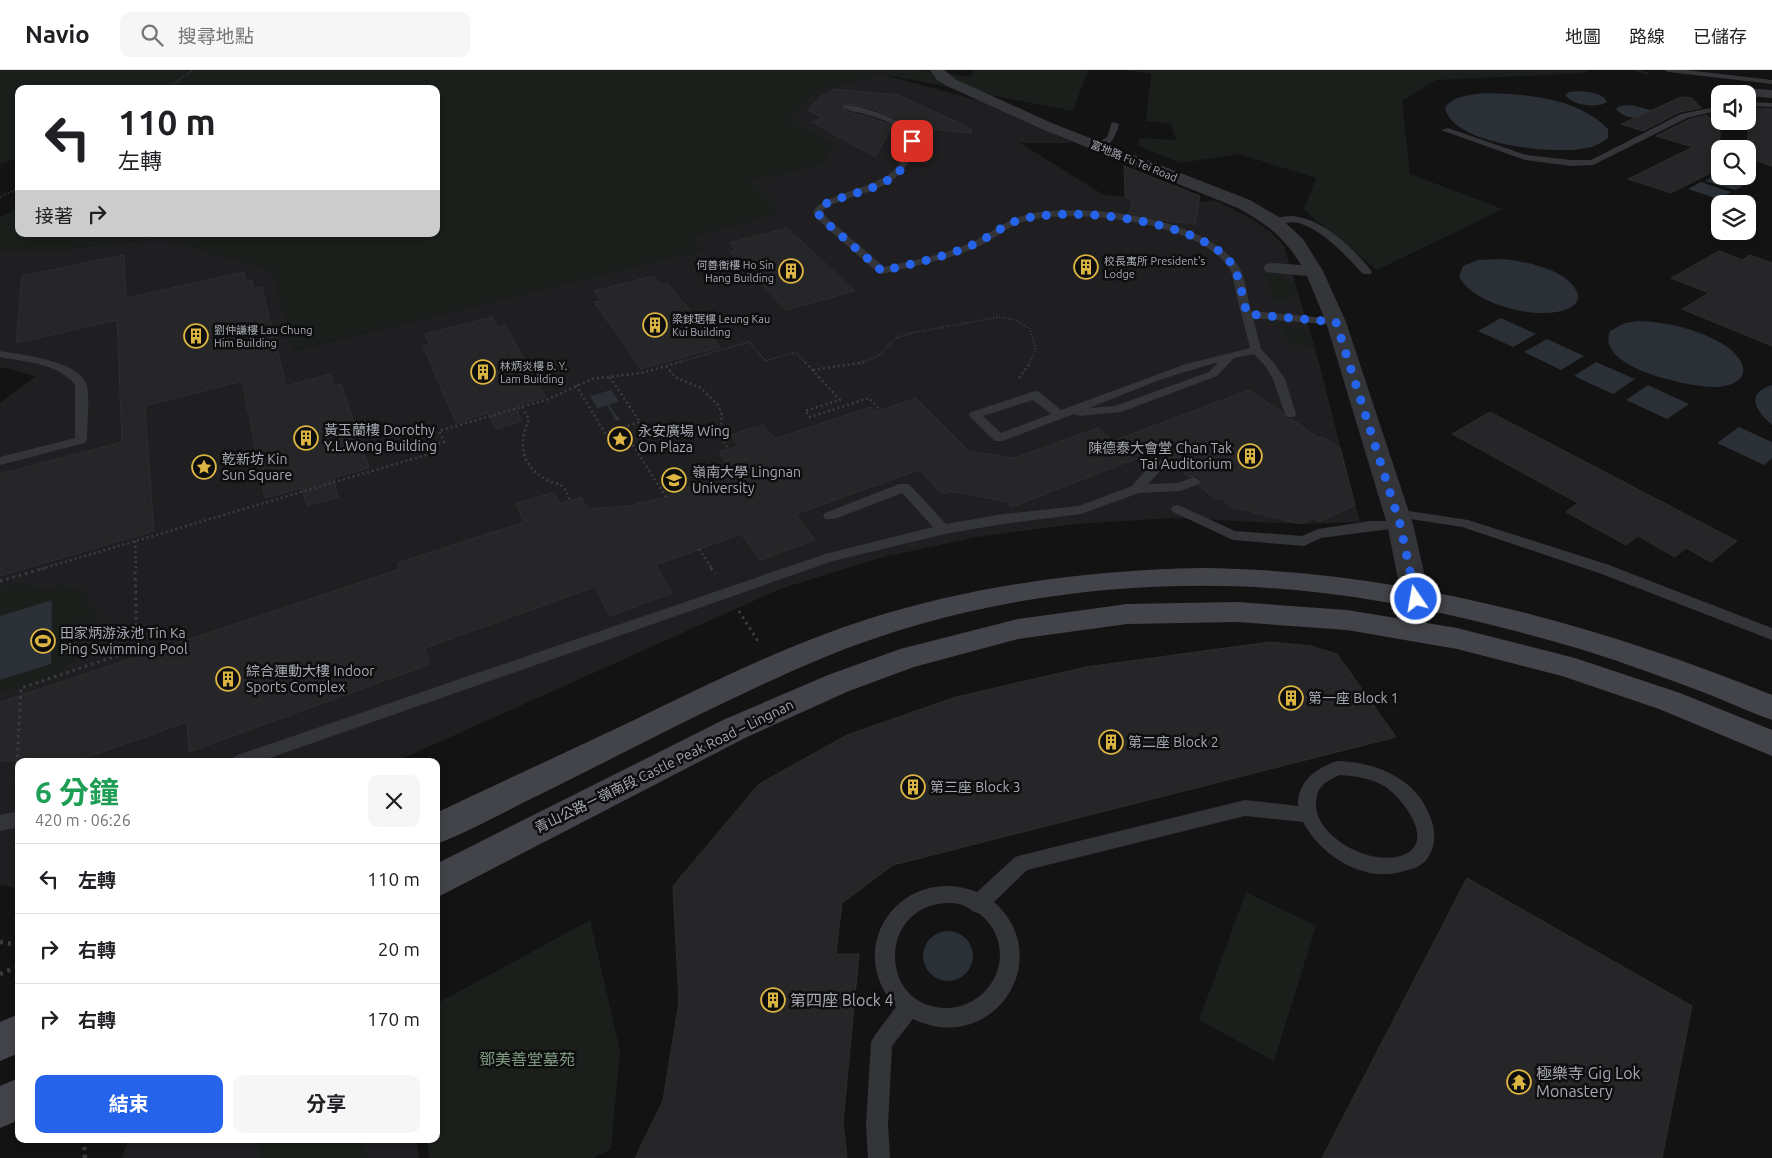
<!DOCTYPE html>
<html lang="zh-TW">
<meta charset="utf-8">
<style>
:root{--surface:#fff;--page:#f6f6f6;--text:#202124;--muted:#757577;--line:#e0e0e0;--accent:#2563eb}
body{margin:0;font-family:Ubuntu,"Noto Sans TC",sans-serif;background:var(--page);color:var(--text);height:100vh;display:flex;flex-direction:column;font-size:19px;white-space:nowrap}
*{box-sizing:border-box;margin:0}
p{font-size:16px;color:var(--muted)}
.icon{flex:none;width:28px;height:28px;fill:none;stroke:currentColor;stroke-width:2;stroke-linecap:round;stroke-linejoin:round}
.map{position:relative;flex:1;overflow:hidden}
.drawer{position:absolute;left:15px;top:688px;width:425px;height:385px;display:flex;flex-direction:column;background:var(--surface);border-radius:10px;box-shadow:0 2px 8px #0003}
.drawer>*{flex:none}
.banner{position:absolute;left:15px;top:15px;width:425px;height:152px;border-radius:10px;box-shadow:0 2px 8px #0003;background:#fff;color:var(--text);overflow:hidden}
.fabs{position:absolute;left:1711px;top:15px;display:grid;gap:10px}
.fabs a{display:grid;place-items:center;width:45px;height:45px;border-radius:10px;background:var(--surface);box-shadow:0 2px 8px #0003;font-size:25px}
.pin{position:absolute;display:grid;place-items:center;width:42px;height:42px;color:#fff;margin:-21px;border-radius:10px;box-shadow:0 2px 8px #0006}
.me{position:absolute;width:55px;margin:-28px;rotate:348deg;stroke-linejoin:round;filter:drop-shadow(0 0 4px #0008)}
.turn{display:flex;align-items:center;gap:18px;height:105px;padding:0 20px;font-size:22px}
.turn .icon{width:65px;height:65px;stroke-width:2.5}
.turn b{display:block;font-size:35px;line-height:42px}
.then{display:flex;align-items:center;height:48px;padding:0 20px;background:#0003;gap:10px;font-size:19px}
.round{display:grid;place-items:center;flex:none;width:52px;height:52px;border-radius:10px;background:var(--page)}
.overview{display:flex;align-items:center;justify-content:space-between;height:85px;padding:0 20px}
h1{font-size:30px;font-weight:700;line-height:38px;color:#1e9e55}
.action{display:flex;gap:10px;margin-top:auto;padding:10px 20px}
.action a{flex:1;height:58px;border-radius:10px;background:var(--accent);color:#fff;font-size:20px;font-weight:700;line-height:58px;text-align:center}
.action a+a{background:var(--page);color:var(--text)}
ul{padding:0;list-style:none}
li{display:flex;align-items:center;gap:15px;height:70px;padding:0 20px;border-top:1px solid var(--line)}
li div{flex:1}
li b{display:block;font-size:19px}
li em{font-style:normal}
header{display:flex;align-items:center;gap:30px;box-sizing:border-box;height:70px;padding:0 25px;background:var(--surface);border-bottom:1px solid var(--line)}
header strong{font-size:24px}
nav{display:flex;gap:28px;margin-inline-start:auto;font-size:18px}
.search{width:350px;height:45px;background:var(--page);display:flex;align-items:center;gap:12px;box-sizing:border-box;padding:0 18px;border-radius:10px;color:var(--muted);font-size:19px}
.map>svg:first-child{display:block}
.built{fill:#1f1f21}
.green{fill:#1a1f1b}
.water{fill:#2b3036}
.building{fill:#262628;stroke:#2d2d30}
.lines{fill:none;stroke-linecap:round;stroke-linejoin:round}
.path-far3{stroke:#3b3c40;stroke-width:2;stroke-dasharray:1 2;stroke-linecap:butt}
.path-far2{stroke:#3b3c40;stroke-width:2.5;stroke-dasharray:2 3;stroke-linecap:butt}
.path-far1{stroke:#3b3c40;stroke-width:3;stroke-dasharray:2.5 4;stroke-linecap:butt}
.path{stroke:#3b3c40;stroke-width:4.5;stroke-dasharray:3 5;stroke-linecap:butt}
.lane{fill:#343539;fill-rule:evenodd}
.street{fill:#343539;fill-rule:evenodd}
.secondary{fill:#434449;fill-rule:evenodd}
.route{stroke:#2563eb;stroke-width:9;stroke-dasharray:0 16.2}
.labels{text-anchor:middle;stroke-width:5;stroke-linejoin:round;paint-order:stroke}
.far-street-label{font-size:11px;fill:#a6a9b3;stroke:#0e0e0f}
.far-poi-label{font-size:11px;fill:#a6a9b3;stroke:#0e0e0f;text-anchor:start}
.poi-label{font-size:14px;fill:#a6a9b3;stroke:#0e0e0f;text-anchor:start}
.street-label{font-size:14px;fill:#a6a9b3;stroke:#0e0e0f}
.near-poi-label{font-size:16px;fill:#a6a9b3;stroke:#0e0e0f;text-anchor:start}
.near-park-label{font-size:16px;fill:#7f9c83;stroke:#0e0e0f}
</style>
<header>
<strong>Navio</strong>
<div class="search"><svg class="icon" aria-label="search" viewBox="0 0 24 24"><circle cx="10" cy="10" r="6"/><path d="M15 15l6 6"/></svg>搜尋地點</div>
<nav><a>地圖</a><a>路線</a><a>已儲存</a></nav>
</header>
<div class="map">
<svg width="1772" height="1088" viewBox="0 0 1772 1088">
<rect width="100%" height="100%" fill="#131314"/>
<g class="built">
<path d="M881,4l110,30 82,39h-53l84,52 99,7 12,-2 37,19 17,12 15,15 31,102 45,174 -59,2 -127,-6 -99,6 -98,13 -98,21 -99,31 -383,172h-378v128l-19,-4v-482l36,-27 -36,-9v-118l47,2 114,-13 112,32 21,80 408,-100 -11,-14 85,-22 -132,-83z"/>
<path d="M128,1069h288l3,19h-297z"/>
</g>
<g class="green">
<path d="M0,0h923l47,7 4,-7h114l-15,41 -192,-37 -66,16 -25,30 44,24 -11,20 -74,17 25,24 2,9 -84,22 11,14 -410,100 -20,-80 -112,-32 -114,13 -47,-2v-32l19,-9v26h417v-145h-417v69l-19,6z"/>
<path d="M1124,0h462v3l-150,7 -34,21 8,73 93,35 -126,61 -73,-60 12,-32 -77,-24 -59,9 -42,-17 2,-8 36,2 -5,-16 -25,-3 5,-47z"/>
<path d="M1265,204c13,1 28,4 33,17 -3,10 -14,10 -24,10z"/>
<path d="M1282,256c15,2 30,5 33,22l-17,-2 -15,-11z"/>
<path d="M16,513l30,7 15,-4 25,6v15l6,2 6,7 -5,11 -7,6 1,16 -28,25 -59,19v-105z"/>
<path d="M1246,822l70,34 -42,135 -75,-41z"/>
<path d="M590,850l30,131 -9,98 -18,9h-164l-2,-19h9v-135z"/>
<path d="M258,1069h105l3,19h-106z"/>
</g>
<g class="water">
<path d="M1579,21c10,1 25,2 28,11 -11,7 -34,3 -42,-7l4,-3z"/>
<path d="M1485,23c41,1 93,5 123,36v9c-9,7 -17,10 -28,11 -30,5 -130,-5 -135,-42 11,-12 25,-12 40,-14z"/>
<path d="M1631,35l27,7c-14,5 -30,11 -42,-3l4,-3z"/>
<path d="M1717,104l3,2 27,8 -12,6 -30,-9z"/>
<path d="M1701,112l30,10 -13,7 -30,-10z"/>
<path d="M1502,189c21,2 65,10 75,33 2,5 1,9 -3,13 -25,20 -103,0 -115,-29l4,-10 15,-6z"/>
<path d="M1501,248l35,16 -23,13 -35,-16z"/>
<path d="M1637,251c29,1 58,7 84,22 27,16 34,41 -5,44 -24,1 -122,-19 -106,-56l15,-8z"/>
<path d="M1547,269l37,17 -23,14 -37,-18z"/>
<path d="M1596,292l39,17 -22,15 -39,-18z"/>
<path d="M1648,315l41,19 -22,15 -41,-19z"/>
<path d="M1772,315v40c-16,-14 -28,-31 0,-40z"/>
<path d="M611,320l8,11 -10,4 8,11 3,2 -2,3 -5,-2 1,-2 -7,-12 -10,3 -7,-12z"/>
<path d="M1739,357l33,15v16l-8,7 -47,-22z"/>
<path d="M52,530l-1,64 -51,16v-64z"/>
<circle cx="948" cy="886" r="25"/>
</g>
<g class="building">
<path d="M832,19l66,6 74,34 -1,4 -62,-6 -9,-7 -24,-10 -18,-5 -15,-1 1,7 27,7 21,8 -17,31 -63,-35 11,-4 -15,-8 15,-16h5z"/>
<path d="M1681,27l11,1 9,10 -21,4 -37,19 -22,-7z"/>
<path d="M1748,38l24,1v57l-24,-8z"/>
<path d="M1707,45l13,15v38l-49,25 -43,-14 65,-32 -37,-11 32,-16z"/>
<path d="M1124,96l76,30 -5,28 -34,-4 -32,-7 3,-12 -7,-4z"/>
<path d="M787,158l68,63 -69,19 -56,-58 6,-1 -7,-8z"/>
<path d="M1719,181l23,9 8,-5 22,8v83l-90,-37 27,-16 -38,-15z"/>
<path d="M124,185l2,43 118,-26 2,10 6,-2 2,9 8,-2 24,99 44,-12 4,12 7,-2 28,84 -36,10 5,19 -31,9 -5,-18 -37,10 -23,-117 -97,25 9,125 -154,45v-102l122,-32 -5,-122 -101,23 6,-67z"/>
<path d="M653,206l8,9 6,-2 53,64 -79,22 -47,-67 7,-1 -7,-10z"/>
<path d="M492,247l6,10 7,-2 41,72 -31,9 7,15 -26,8 -8,-16 -32,10 -33,-77 7,-1 -5,-11z"/>
<path d="M1249,320l34,23 2,6h6l28,19 4,-1 17,11 15,57 -36,17 -6,-4 -12,6 -69,-17 -11,-9 -4,2 -18,-14 4,-4 -1,-3 -7,-4 -6,2 -13,-10 2,-6 -3,-4 -10,1 -9,-7 -144,56 -5,-5 -56,-11 -9,3 -23,-24 -123,44 19,26 -55,20 -19,-26 -85,31 16,28 -62,23 -15,-29 -170,61 5,16 -241,88 -2,-30 -110,39h-77v-59l400,-133 -2,-6 126,-41 -8,-18 38,-12 6,12 21,-7 7,12 40,-3 38,-9 34,-15 28,-17 -9,-13 19,-6 -8,-11 33,-10 12,14 96,-32 4,5 41,-14 53,53 45,7 84,-30 15,13z"/>
<path d="M1490,342l247,129 -26,21 -25,-14 -11,9 -37,-21 -12,9 -60,-33 12,-9 -126,-69z"/>
<path d="M1270,572l41,4 26,8 59,83 -503,128 -51,38 -6,51h23l-16,169 4,35h-212l28,-57 16,-99 -6,-116 86,-102 88,-49 109,-38 130,-30z"/>
<path d="M1467,808l225,128 -30,152h-340z"/>
</g>
<g class="lines">
<g class="path-far3">
<path d="M1635,0l14,4"/>
<path d="M166,19l27,-19"/>
<path d="M0,127l19,-9"/>
<path d="M676,293l73,-21 16,19 31,-9 10,11"/>
<path d="M860,293l18,-7 18,-18 15,-5 88,-16 17,3 14,9 6,21 -6,13"/>
</g>
<g class="path-far2">
<path d="M805,292l35,38 -35,11 5,6 59,-19 11,12"/>
<path d="M666,296l9,11 26,11 17,17 4,10 -2,22 9,12"/>
<path d="M813,300l53,-8"/>
<path d="M1019,308l12,-16"/>
<path d="M576,315l29,48 35,-11 -31,-46"/>
<path d="M522,337l7,12c-11,25 -8,46 16,60 6,4 14,4 18,8 4,4 5,10 8,14"/>
<path d="M622,358l44,69"/>
<path d="M135,471l1,28"/>
<path d="M699,479l13,20"/>
<path d="M41,499l392,-116 -3,-7 14,-4 -5,-11 110,-32 43,-20 49,-6 40,-11"/>
</g>
<g class="path-far1">
<path d="M711,498l4,6"/>
<path d="M0,511l45,-13"/>
<path d="M739,541l20,32"/>
<path d="M16,713l5,-95 116,-39 -2,-81"/>
</g>
<g class="path">
<path d="M0,872l19,3"/>
<path d="M0,904l19,-8"/>
<path d="M84,1069l1,19"/>
</g>
<g class="lane">
<path d="M1664,0h23l85,10v4l-104,-12z"/>
<path d="M1748,32l24,1v4l-24,-1z"/>
<path d="M844,35c14,-1 49,12 60,20 6,5 9,10 12,16 -8,37 -30,46 -64,56 -10,4 -20,6 -29,13l2,6 59,51c28,-7 58,-11 84,-23 21,-9 38,-25 61,-30 57,-11 170,2 208,50 9,12 10,33 14,47l85,8 5,3 -5,3 -83,-7 8,31 13,14 11,16 11,35 -2,3h-8l-13,-38 -7,-12 -12,-13 -20,4 -17,18 -96,36 -42,4 -5,-2 -71,27h-8l-24,-23 -2,-3 2,-3 64,-21 4,1 22,18 125,-46 64,-16c-4,-18 -10,-37 -14,-55 -2,-8 -3,-19 -7,-25 -31,-46 -149,-59 -199,-48 -21,4 -37,21 -57,29 -29,12 -61,17 -91,25l-4,-1 -60,-53 -5,-7c6,-20 70,-23 87,-50 5,-6 6,-14 8,-22 -12,-23 -41,-26 -64,-32zM1218,292l-9,10 -94,34 -26,2 73,-29zM1033,330l18,14 -50,19 -18,-17z"/>
<path d="M1720,36v4l-33,8 -94,47 -22,1 -46,-6 -84,-30 7,-2 78,27 45,5h20l90,-46z"/>
<path d="M1112,52l7,2c-3,12 -9,26 -24,25v-4l12,-8z"/>
<path d="M1290,146c31,1 64,32 82,56l-1,2h-8c-18,-19 -39,-43 -64,-51 -10,-3 -24,4 -31,-2l5,-3z"/>
<path d="M0,281c21,4 80,9 87,35 3,12 0,40 0,54l-2,3 -85,22v-8l75,-19v-53c-17,-22 -50,-23 -75,-28z"/>
<path d="M1170,388l5,1 1,3 -1,3 -14,5 -13,14 30,-1 16,-6 7,4 -2,3 -19,7 -41,2 -58,21 -78,10 -58,10 -112,27 -572,200h-29l3,-5 590,-202 108,-27 -31,-34 -67,26h-10l-2,-3 2,-3 74,-29h10l37,40 57,-10 76,-8 53,-20 19,-22z"/>
<path d="M1178,435l57,26 67,5 16,-7 52,-8h35l2,3 -2,3 -84,11 -17,8 -71,-6 -60,-28 -2,-3 2,-3z"/>
<path d="M1396,439l72,11 141,45 163,63v12l-173,-67 -137,-46 -71,-11 -2,-3 2,-3z"/>
<path d="M1337,691c41,1 83,19 95,61 4,12 3,26 -5,37 -5,7 -14,10 -23,12 -39,13 -83,-15 -101,-49l-58,-6 -218,54 -33,32c64,57 -2,155 -81,117l-21,27 -4,79 2,33h-22l-2,-33 5,-83 4,-7 21,-28c-55,-60 6,-144 81,-115l38,-35 7,-2 223,-55 53,6c-1,-24 18,-38 39,-45zM1339,705c16,1 31,3 45,11 18,11 53,56 19,69 -30,12 -85,-16 -87,-49 0,-8 1,-16 7,-21 4,-4 11,-7 16,-10zM947,833c10,0 17,1 24,7 1,1 6,3 7,3 7,4 14,13 17,20 17,36 -12,76 -50,75 -67,-2 -67,-102 2,-105z"/>
<path d="M19,741v16l-19,4v-16z"/>
</g>
<g class="street">
<path d="M930,0h14l13,10 97,44 196,76 29,17 24,22 20,32 23,51 67,202 17,75 -4,7 -10,3 -10,-3 -4,-7 -15,-75 -61,-202 -19,-46 -41,-4 -3,-4 3,-4 6,-1 29,2c-17,-29 -35,-41 -63,-57l-194,-78 -97,-44 -10,-6z"/>
<path d="M1721,16l51,4v8l-24,-2v-2l-32,-1 -2,-3 2,-3z"/>
</g>
<g class="secondary">
<path d="M1202,498c196,2 389,54 570,127v25c-20,-7 -39,-16 -59,-24 -44,-17 -88,-33 -133,-47 -92,-27 -188,-50 -284,-59 -157,-14 -325,7 -471,67 -96,40 -187,89 -280,135 -36,17 -72,38 -109,52v-31c65,-31 131,-61 196,-92 77,-37 154,-76 236,-102 108,-34 221,-49 334,-51z"/>
<path d="M1237,532l110,8 110,18 118,30 105,35 92,37v26l-113,-47 -97,-33 -105,-27 -110,-19 -110,-8 -110,2 -109,15 -104,28 -65,24 -104,47 -309,160v-34l287,-144 105,-45 72,-26 118,-30 109,-15z"/>
<path d="M19,944v39l-19,8v-39z"/>
<path d="M19,1008v42l-19,8v-42z"/>
</g>
</g>
<g class="lines">
<path class="route" d="M912,71c-3,39 -37,46 -68,56 -9,3 -18,5 -25,12l-1,4 3,5 61,53c29,-7 60,-13 88,-25 18,-7 31,-20 49,-26 49,-15 185,-1 214,46 7,12 10,34 14,48l89,8 64,202 16,75"/>
</g>
<defs>
<g id="building-ring" transform="scale(1.25)"><circle r="9.5" fill="#0e0e0f" stroke="#dcb543" stroke-width="1.5"/><path d="M-4-6H4V6H1V3H-1V6H-4ZM-2.5-4.3h1.7v1.8h-1.7ZM.8-4.3h1.7v1.8H.8ZM-2.5-1h1.7V.8h-1.7ZM.8-1h1.7V.8H.8Z" fill="#dcb543"/></g>
<g id="sight-ring" transform="scale(1.25)"><circle r="9.5" fill="#0e0e0f" stroke="#dcb543" stroke-width="1.5"/><path d="M0-6L1.8-2.2L6-1.7L2.9 1.2L3.7 5.4L0 3.3L-3.7 5.4L-2.9 1.2L-6-1.7L-1.8-2.2Z" fill="#dcb543"/></g>
<g id="university-ring" transform="scale(1.25)"><circle r="9.5" fill="#0e0e0f" stroke="#dcb543" stroke-width="1.5"/><path d="M0-5L7-2L0 1L-7-2ZM-4 1L0 2.5L4 1V4Q0 6-4 4Z" fill="#dcb543"/></g>
<g id="stadium-ring" transform="scale(1.25)"><circle r="9.5" fill="#0e0e0f" stroke="#dcb543" stroke-width="1.5"/><path d="M0-5a6.5 5 0 1 0 0 10a6.5 5 0 1 0 0-10ZM-3.5-1.8h7v3.6h-7Z" fill="#dcb543"/></g>
<g id="temple-ring" transform="scale(1.25)"><circle r="9.5" fill="#0e0e0f" stroke="#dcb543" stroke-width="1.5"/><path d="M0-6L5-2H3V0L6.5 2.5H4V6H1.5V3h-3V6H-4V2.5H-6.5L-3 0V-2H-5Z" fill="#dcb543"/></g>
</defs>
<g fill-rule="evenodd">
<use href="#building-ring" x="1086" y="197"/>
<use href="#building-ring" x="791" y="201"/>
<use href="#building-ring" x="655" y="255"/>
<use href="#building-ring" x="196" y="266"/>
<use href="#building-ring" x="483" y="302"/>
<use href="#building-ring" x="306" y="368"/>
<use href="#sight-ring" x="620" y="369"/>
<use href="#building-ring" x="1250" y="386"/>
<use href="#sight-ring" x="204" y="397"/>
<use href="#university-ring" x="674" y="410"/>
<use href="#stadium-ring" x="43" y="571"/>
<use href="#building-ring" x="228" y="609"/>
<use href="#building-ring" x="1291" y="628"/>
<use href="#building-ring" x="1111" y="672"/>
<use href="#building-ring" x="913" y="717"/>
<use href="#building-ring" x="773" y="930"/>
<use href="#temple-ring" x="1519" y="1012"/>
</g>
<g class="labels">
<g class="far-street-label">
<text transform="translate(1134 91) rotate(22)" y="4">富地路 Fu Tei Road</text>
</g>
<g class="far-poi-label">
<text x="1104" y="195">校長寓所 President's<tspan x="1104" dy="13">Lodge</tspan></text>
<text x="774" y="199" text-anchor="end">何善衡樓 Ho Sin<tspan x="774" dy="13">Hang Building</tspan></text>
<text x="672" y="253">梁銶琚樓 Leung Kau<tspan x="672" dy="13">Kui Building</tspan></text>
<text x="214" y="264">劉仲謙樓 Lau Chung<tspan x="214" dy="13">Him Building</tspan></text>
<text x="500" y="300">林炳炎樓 B. Y.<tspan x="500" dy="13">Lam Building</tspan></text>
</g>
<g class="poi-label">
<text x="324" y="365">黃玉蘭樓 Dorothy<tspan x="324" dy="16">Y.L.Wong Building</tspan></text>
<text x="638" y="366">永安廣場 Wing<tspan x="638" dy="16">On Plaza</tspan></text>
<text x="1232" y="383" text-anchor="end">陳德泰大會堂 Chan Tak<tspan x="1232" dy="16">Tai Auditorium</tspan></text>
<text x="222" y="394">乾新坊 Kin<tspan x="222" dy="16">Sun Square</tspan></text>
<text x="692" y="407">嶺南大學 Lingnan<tspan x="692" dy="16">University</tspan></text>
<text x="60" y="568">田家炳游泳池 Tin Ka<tspan x="60" dy="16">Ping Swimming Pool</tspan></text>
<text x="246" y="606">綜合運動大樓 Indoor<tspan x="246" dy="16">Sports Complex</tspan></text>
<text x="1308" y="633">第一座 Block 1</text>
<text x="1128" y="677">第二座 Block 2</text>
<text x="930" y="722">第三座 Block 3</text>
</g>
<g class="street-label">
<text transform="translate(664 696) rotate(-26)" y="5">青山公路－嶺南段 Castle Peak Road – Lingnan</text>
</g>
<g class="near-poi-label">
<text x="790" y="936">第四座 Block 4</text>
<text x="1536" y="1009">極樂寺 Gig Lok<tspan x="1536" dy="18">Monastery</tspan></text>
</g>
<g class="near-park-label">
<text x="527" y="995">鄧美善堂墓苑</text>
</g>
</g>
</svg>
<div class="fabs">
<a><svg class="icon" aria-label="sound" viewBox="0 0 24 24"><path d="M4 9h4l5-4v14l-5-4H4zM17 9q2 3 0 6"/></svg></a>
<a><svg class="icon" aria-label="search" viewBox="0 0 24 24"><circle cx="10" cy="10" r="6"/><path d="M15 15l6 6"/></svg></a>
<a><svg class="icon" aria-label="layers" viewBox="0 0 24 24"><path d="M12 4l9 5-9 5-9-5zM3 14l9 5 9-5"/></svg></a>
</div>
<div class="pin" style="left:912px;top:71px;background:#d93025"><svg class="icon" aria-label="arrive" viewBox="0 0 24 24"><path d="M6 21V4h12l-3 4 3 4H6"/></svg></div>
<svg class="me" style="left:1416px;top:529px" viewBox="-20 -20 40 40"><circle r="17" fill="#2563eb" stroke="#fff" stroke-width="3"/><path d="M0-11L8 9 0 5-8 9z" fill="#fff"/></svg>
<div class="banner">
<div class="turn"><svg class="icon" aria-label="left" viewBox="0 0 24 24"><path d="M17 20v-9H6M10 6l-5 5 5 5"/></svg><div><b>110 m</b>左轉</div></div>
<div class="then">接著<svg class="icon" aria-label="right" viewBox="0 0 24 24"><path d="M7 20v-9h11M14 6l5 5-5 5"/></svg></div>
</div>
<section class="drawer">
<div class="overview"><div><h1>6 分鐘</h1><p>420 m · 06:26</p></div><a class="round"><svg class="icon" aria-label="close" viewBox="0 0 24 24"><path d="M6 6l12 12M18 6L6 18"/></svg></a></div>
<ul>
<li><svg class="icon" aria-label="left" viewBox="0 0 24 24"><path d="M17 20v-9H6M10 6l-5 5 5 5"/></svg><div><b>左轉</b></div><em>110 m</em></li>
<li><svg class="icon" aria-label="right" viewBox="0 0 24 24"><path d="M7 20v-9h11M14 6l5 5-5 5"/></svg><div><b>右轉</b></div><em>20 m</em></li>
<li><svg class="icon" aria-label="right" viewBox="0 0 24 24"><path d="M7 20v-9h11M14 6l5 5-5 5"/></svg><div><b>右轉</b></div><em>170 m</em></li>
</ul>
<div class="action"><a>結束</a><a>分享</a></div>
</section>
</div>
